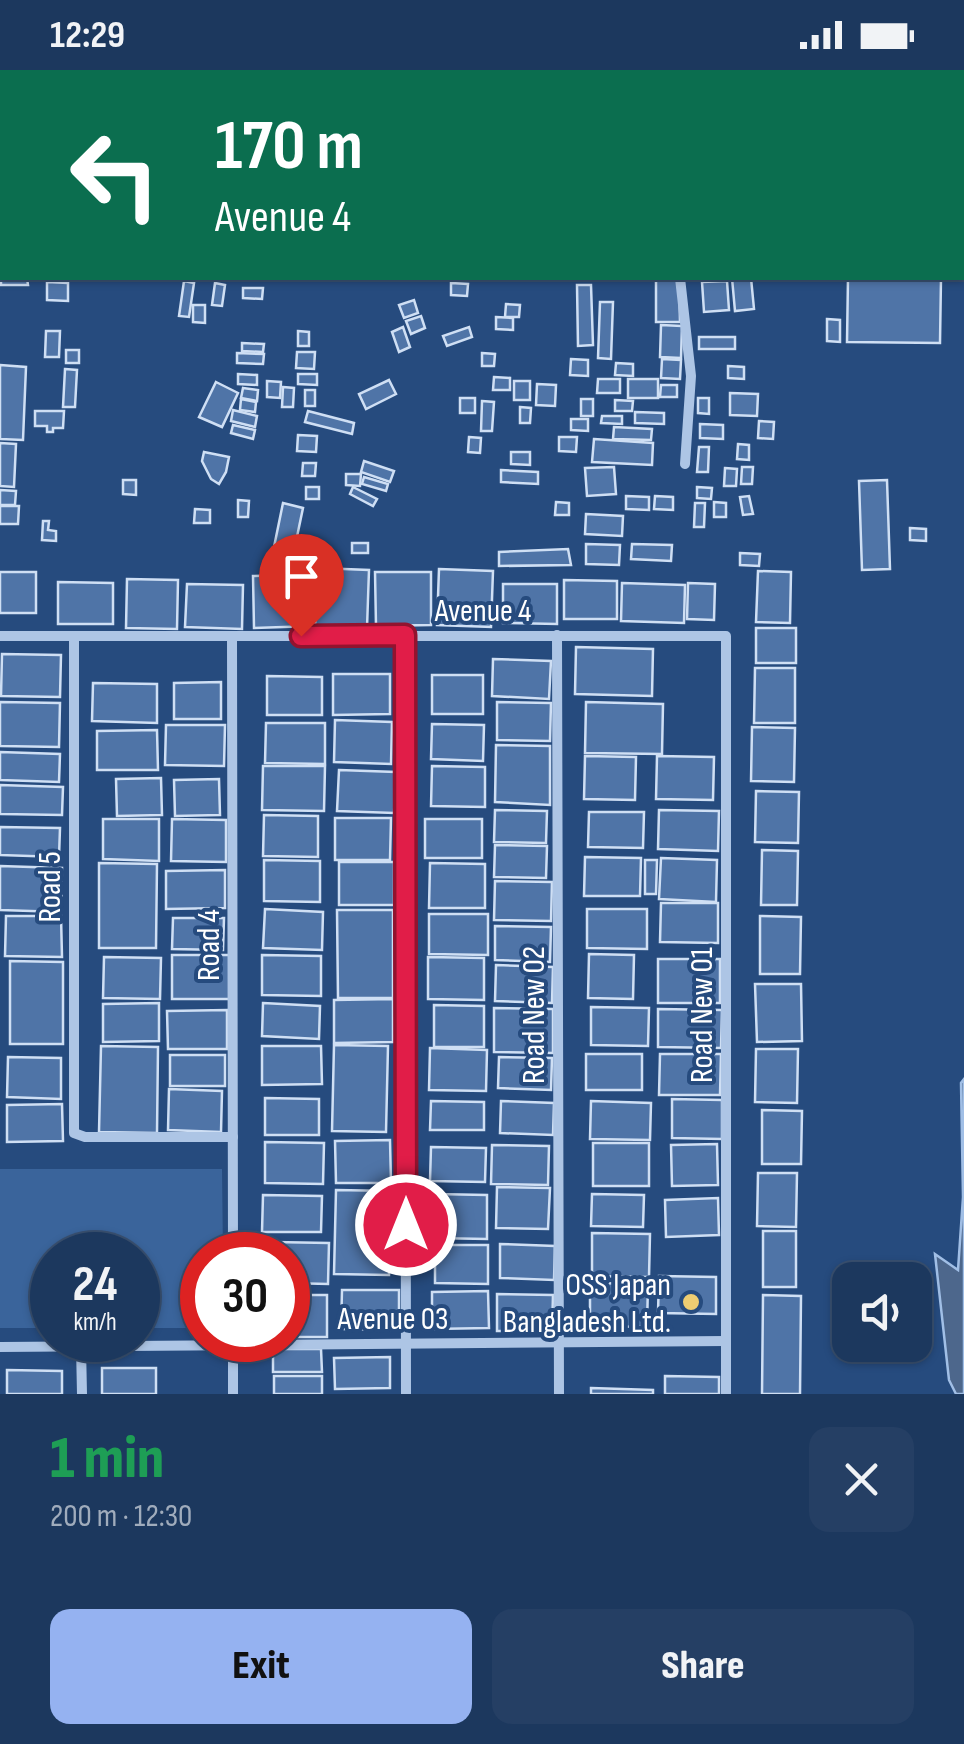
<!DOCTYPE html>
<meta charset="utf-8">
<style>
:root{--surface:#1c385e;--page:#253f64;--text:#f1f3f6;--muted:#a0acbc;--line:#3a5273;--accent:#95b2f1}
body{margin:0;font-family:"Sofia Sans Condensed",sans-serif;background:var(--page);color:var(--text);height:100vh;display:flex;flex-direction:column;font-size:38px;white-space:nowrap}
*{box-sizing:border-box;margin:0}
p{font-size:32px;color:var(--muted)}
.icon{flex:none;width:55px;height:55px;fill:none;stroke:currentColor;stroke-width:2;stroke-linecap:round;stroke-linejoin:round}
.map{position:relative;height:1324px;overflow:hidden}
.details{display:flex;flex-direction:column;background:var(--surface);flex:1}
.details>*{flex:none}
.hud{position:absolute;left:0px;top:0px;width:965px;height:210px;box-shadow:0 2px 8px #0004,0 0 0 2px var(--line);background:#0b6e4f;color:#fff;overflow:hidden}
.controls{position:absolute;left:832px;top:1192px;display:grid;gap:20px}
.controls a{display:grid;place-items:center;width:100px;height:100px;border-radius:20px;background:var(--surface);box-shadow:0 2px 8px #0004,0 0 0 2px var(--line);font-size:50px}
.speed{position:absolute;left:30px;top:1162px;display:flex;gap:20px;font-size:50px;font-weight:700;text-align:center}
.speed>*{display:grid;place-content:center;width:130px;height:130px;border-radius:50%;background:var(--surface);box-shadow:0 2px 8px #0004,0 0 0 2px var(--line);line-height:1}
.speed small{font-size:25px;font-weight:400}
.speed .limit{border:15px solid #d22;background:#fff;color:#111}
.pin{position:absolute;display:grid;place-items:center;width:85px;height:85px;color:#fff;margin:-102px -42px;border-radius:50% 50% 50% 0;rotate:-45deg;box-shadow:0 0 10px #0007}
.pin .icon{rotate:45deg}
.me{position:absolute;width:110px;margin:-55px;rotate:0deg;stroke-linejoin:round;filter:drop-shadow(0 0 8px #0008)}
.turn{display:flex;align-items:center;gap:35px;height:210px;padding:0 50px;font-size:45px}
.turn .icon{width:130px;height:130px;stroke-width:2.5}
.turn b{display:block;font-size:70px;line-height:85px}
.round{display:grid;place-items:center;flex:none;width:105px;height:105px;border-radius:20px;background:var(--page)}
.head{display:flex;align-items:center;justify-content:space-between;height:170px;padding:0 50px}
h1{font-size:60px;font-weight:800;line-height:75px;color:#1e9e55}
.button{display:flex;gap:20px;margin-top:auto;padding:20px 50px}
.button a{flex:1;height:115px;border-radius:20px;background:var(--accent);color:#111;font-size:40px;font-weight:800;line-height:115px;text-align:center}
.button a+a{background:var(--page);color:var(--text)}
.status{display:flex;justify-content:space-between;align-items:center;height:70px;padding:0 50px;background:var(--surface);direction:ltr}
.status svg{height:28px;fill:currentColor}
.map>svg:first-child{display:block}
.green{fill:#3a649b}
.water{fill:#4d678c;stroke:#a1bfe6;stroke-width:2.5}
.building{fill:#4f74a7;stroke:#cfdff4;stroke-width:2.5}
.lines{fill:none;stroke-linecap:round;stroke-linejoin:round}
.minor{stroke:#adc5e5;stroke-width:10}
.route-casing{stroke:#92132f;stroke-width:25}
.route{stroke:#e11d48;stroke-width:18}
.poi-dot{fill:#eecd72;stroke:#264b7e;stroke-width:4}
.labels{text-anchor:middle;stroke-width:8;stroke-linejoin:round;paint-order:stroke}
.street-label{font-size:32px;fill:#fff;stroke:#264b7e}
.poi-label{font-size:32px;fill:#fff;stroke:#264b7e;text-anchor:end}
</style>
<div class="status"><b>12:29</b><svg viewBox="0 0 49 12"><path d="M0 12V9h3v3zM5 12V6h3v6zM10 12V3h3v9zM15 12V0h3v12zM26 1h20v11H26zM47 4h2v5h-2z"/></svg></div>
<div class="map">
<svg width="964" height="1324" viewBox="0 0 964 1324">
<rect width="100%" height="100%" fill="#264b7e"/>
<path class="green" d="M0,1099h222l1,86h-21v73h-64v-73h-86v73h-52z"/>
<path class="water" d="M964,1009v315h-8l-7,-14 -14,-126 23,16 5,-73 -2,-114z"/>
<g class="building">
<rect x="817" y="0" width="126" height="2"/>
<path d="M1,189l1,19h25l1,7h-27z"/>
<path d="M732,208h19l3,31 -19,2z"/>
<path d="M848,208h93l-1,65 -93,-1z"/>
<path d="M656,209h23l1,43h-24z"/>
<path d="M184,211l10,2 -5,34 -10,-1z"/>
<path d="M727,211l2,29 -25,2 -2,-30z"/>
<path d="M47,212l21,1v18l-21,-1z"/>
<path d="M215,213l10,2 -3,21 -10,-1z"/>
<path d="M451,213l17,1 -1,12 -16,-1z"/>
<path d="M577,215h14l2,60 -15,1z"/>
<path d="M243,218h20l-1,11 -19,-1z"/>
<path d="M414,230l4,13 -14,5 -5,-13z"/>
<path d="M600,232h13l-2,57 -13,-1z"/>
<path d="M506,234l14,1 -1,12h-14z"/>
<path d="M193,235h12v18l-12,-1z"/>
<path d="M421,246l4,12 -14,6 -5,-13z"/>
<path d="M496,247l17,1v12l-17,-1z"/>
<path d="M827,249l13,1v22l-13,-1z"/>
<path d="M661,255l21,1 -1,32 -21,-1z"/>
<path d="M403,257l7,20 -11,5 -7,-20z"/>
<path d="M469,257l3,10 -25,9 -4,-10z"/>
<path d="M46,261h14l-1,26h-14z"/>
<path d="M298,261l11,1v14h-11z"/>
<rect x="699" y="267" width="36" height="12"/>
<path d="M242,273l22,1 -1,8 -21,-1z"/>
<rect x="66" y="280" width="13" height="13"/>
<path d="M297,282h18l-1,17 -18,-1z"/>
<path d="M237,283l27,1 -1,10 -26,-1z"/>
<path d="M482,283l13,1 -1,12h-12z"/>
<path d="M571,289l17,1v16l-18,-1z"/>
<path d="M662,289l19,1 -1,19 -19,-1z"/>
<path d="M616,293l17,1v12l-18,-1z"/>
<path d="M0,295l26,2 -3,73 -23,-1z"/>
<path d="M728,296l16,1v12l-16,-1z"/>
<path d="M65,299l12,1 -2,37h-12z"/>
<path d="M238,304l19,1v10l-19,-1z"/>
<path d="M298,304h19v11l-19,-1z"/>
<path d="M494,307l16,1v12h-17z"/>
<path d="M598,309h22v14h-23z"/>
<rect x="628" y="309" width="30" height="19"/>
<path d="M389,310l7,14 -30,15 -7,-15z"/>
<path d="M267,311l14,1 -1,16 -13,-1z"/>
<rect x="514" y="311" width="16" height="19"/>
<path d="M216,312l22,11 -16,34 -23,-10z"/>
<path d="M537,314l19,1 -1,21 -19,-1z"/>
<path d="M661,315h16v12h-17z"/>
<path d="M283,317l11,1 -1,19h-11z"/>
<path d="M243,318l15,2 -1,11 -16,-3z"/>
<rect x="305" y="320" width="10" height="16"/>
<path d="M730,323l28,1 -1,22 -27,-1z"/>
<rect x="460" y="328" width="15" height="15"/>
<path d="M698,328h11v16l-11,-1z"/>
<path d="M241,329l15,3 -1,10 -15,-2z"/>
<rect x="581" y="329" width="12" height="17"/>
<path d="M615,330l18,1 -1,10h-17z"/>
<path d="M482,331l12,1 -2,29h-11z"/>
<path d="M520,337l11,1 -1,15h-10z"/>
<path d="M233,340l24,6 -2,11 -24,-6z"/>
<path d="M35,341h29l-1,17h-10v4h-6v-6h-12z"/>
<path d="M308,341l46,12 -2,11 -47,-12z"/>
<path d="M635,342l29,1v11l-29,-1z"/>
<path d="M602,346h20v8l-21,-1z"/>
<path d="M571,349h17v12l-17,-1z"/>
<path d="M759,351l15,1 -1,17 -15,-1z"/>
<path d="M700,354l23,1v14l-23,-1z"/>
<path d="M233,355l22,5 -2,9 -22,-6z"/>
<path d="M614,357l38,2 -1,11 -38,-1z"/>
<path d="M298,365l19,1 -1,16 -19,-1z"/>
<path d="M469,367l12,1 -1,15 -12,-1z"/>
<path d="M559,367h18l-1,15 -17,-1z"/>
<path d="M594,369l59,4 -1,22 -60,-3z"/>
<path d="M0,373l16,1 -2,43 -14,-1z"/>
<path d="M738,374l11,1v15l-12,-1z"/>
<path d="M699,377h10l-1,25h-11z"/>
<path d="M204,382l25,5 -3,15 -7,12 -8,-5 -9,-18z"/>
<path d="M511,382h19v13l-19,-1z"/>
<path d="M364,391l30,10 -4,11 -29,-10z"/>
<path d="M303,393h13l-1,13h-13z"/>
<path d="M614,397l2,27 -29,2 -2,-28z"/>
<path d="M742,397h11l-1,17h-11z"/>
<path d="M725,398l12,1 -1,17h-12z"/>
<path d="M501,400l37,2v12l-37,-2z"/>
<path d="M346,404h15l-1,12 -14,-1z"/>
<path d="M364,407l24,7 -2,7 -24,-7z"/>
<path d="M123,410h13v15l-13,-1z"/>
<path d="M887,410l3,89 -28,1 -3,-89z"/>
<rect x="306" y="417" width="13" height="12"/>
<path d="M353,417l24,12 -4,7 -23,-12z"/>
<path d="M697,417l15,1 -1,11 -14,-1z"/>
<path d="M0,420l16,1 -1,14h-15z"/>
<path d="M626,426l23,1v13l-23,-1z"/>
<path d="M655,426l18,1v13l-19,-1z"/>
<path d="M749,426l4,18 -10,1 -3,-18z"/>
<path d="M238,430l11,1 -1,16h-10z"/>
<path d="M556,432l13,1v12h-14z"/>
<path d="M714,432l12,1v14h-12z"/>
<path d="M283,433l20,5 -9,43 -20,-4z"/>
<path d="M695,433h10l-1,24h-10z"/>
<path d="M0,436h19l-1,18h-18z"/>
<path d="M195,439l15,1v13h-16z"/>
<path d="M586,444l37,2 -1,20 -37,-2z"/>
<path d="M43,451h6l-1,9 8,1v10l-14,-1z"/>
<path d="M910,458l16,1v12l-16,-1z"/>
<rect x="352" y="473" width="16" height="10"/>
<path d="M586,474l34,1 -1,20 -33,-1z"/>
<path d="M632,474l40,1 -1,16 -40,-2z"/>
<path d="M568,479l3,16 -72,1v-14z"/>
<path d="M740,483l20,1 -1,12 -19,-1z"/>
<path d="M318,498l51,2 -2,58 -52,-2z"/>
<path d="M439,499l54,2 -2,56 -54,-2z"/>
<path d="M758,501l33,1 -1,51 -34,-1z"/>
<rect x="0" y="502" width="36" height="41"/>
<path d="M375,502h56v53l-55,1z"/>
<path d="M311,504l2,52 -59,2 -1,-52z"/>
<path d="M127,509l51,1 -1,49 -51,-1z"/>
<path d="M564,510l53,1v38h-53z"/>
<path d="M58,512l55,1v41h-55z"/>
<path d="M622,513l63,2 -1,38 -63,-2z"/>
<path d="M688,513l27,1 -1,36 -27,-1z"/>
<path d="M187,514l56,1 -1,44 -57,-2z"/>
<path d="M503,514h54v40l-54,-1z"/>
<rect x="756" y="558" width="40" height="35"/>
<path d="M576,577l77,2 -1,47 -77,-2z"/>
<path d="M2,584l59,1 -1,42 -59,-1z"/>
<path d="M493,589l58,2 -2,38 -57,-3z"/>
<path d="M755,598h40v55h-41z"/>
<path d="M333,604h57v40l-57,1z"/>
<rect x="432" y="605" width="51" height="39"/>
<path d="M267,606l55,1v38h-55z"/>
<path d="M221,612v37h-47v-36z"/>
<path d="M93,613l64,1v39l-65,-2z"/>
<path d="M0,632l60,1 -1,44 -59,-1z"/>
<path d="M497,632l54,1 -1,38 -53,-1z"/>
<path d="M586,632l77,2 -1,50 -77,-1z"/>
<path d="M335,650l57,2 -1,42 -57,-2z"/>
<path d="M266,653h59v41l-60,-1z"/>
<path d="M432,654l52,1 -1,36 -52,-2z"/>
<path d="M166,655h59l-1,41 -59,-1z"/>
<path d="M752,657l43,1 -1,54 -43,-1z"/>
<path d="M157,660l1,40h-61v-39z"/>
<path d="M496,675l54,1v59l-55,-3z"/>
<path d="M0,682l60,2 -1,28 -59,-2z"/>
<path d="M585,686l51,1 -1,43 -51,-1z"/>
<path d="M657,686l57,1 -1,43 -57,-1z"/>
<path d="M263,696h62l-1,45 -62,-1z"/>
<path d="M432,696l53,1v40l-54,-1z"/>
<path d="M339,700l57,2 -2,41 -57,-2z"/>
<path d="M161,708l1,37 -45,1 -1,-37z"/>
<path d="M219,709l1,36 -45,1 -1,-36z"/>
<path d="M0,715l63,2 -1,28 -62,-1z"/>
<path d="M756,721l43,1 -1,51 -43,-1z"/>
<path d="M495,740l52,1 -1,32 -52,-1z"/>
<path d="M659,740l60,1 -1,40 -60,-2z"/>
<path d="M589,742h55l-1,36 -55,-1z"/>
<path d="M264,745l54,1v41l-55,-1z"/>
<path d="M335,748h56l-1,42h-55z"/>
<path d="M103,749h56v42l-56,-2z"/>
<path d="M172,749l54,1v42l-55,-1z"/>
<rect x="425" y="749" width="57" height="39"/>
<path d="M0,757l60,1 -1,29 -59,-2z"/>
<path d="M495,775l52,1 -1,32 -52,-1z"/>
<path d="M762,780l36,1 -1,54h-36z"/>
<path d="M585,787l56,1 -1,38h-56z"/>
<path d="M661,788l56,2 -1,42 -57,-3z"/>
<path d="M264,790l56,1v41l-56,-1z"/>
<path d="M645,790h12l-1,34h-11z"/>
<rect x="339" y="792" width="55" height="43"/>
<path d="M99,793l58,1 -1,84h-57z"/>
<path d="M430,793l55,1v44h-56z"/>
<path d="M0,796l62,2 -1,44 -61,-2z"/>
<path d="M225,800v38l-59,1v-38z"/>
<path d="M495,811l57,1 -1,39 -57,-1z"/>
<path d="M661,833h57v40l-58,-1z"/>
<path d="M265,839l58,3 -1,38 -59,-2z"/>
<path d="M587,839h60v40l-60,-1z"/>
<path d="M337,840h56v88h-55z"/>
<path d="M429,844h59v41l-59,-1z"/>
<path d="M6,846h55l1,41 -57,-1z"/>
<path d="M760,846l41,1 -1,57h-40z"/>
<path d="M173,848h51l-1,32 -51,-1z"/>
<path d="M495,856l56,1 -1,35 -55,-2z"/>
<path d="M589,884l45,1 -1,44 -45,-1z"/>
<rect x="172" y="885" width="58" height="44"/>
<path d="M262,885l59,1v40l-59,-1z"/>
<path d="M104,887l57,1 -1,41 -57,-1z"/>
<path d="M428,887l56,1v42l-56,-1z"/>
<rect x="658" y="889" width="62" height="44"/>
<path d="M10,891l53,1v82h-53z"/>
<path d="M496,895l57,2 -1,36 -57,-2z"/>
<path d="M755,914h46l1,57 -45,1z"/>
<path d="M393,929v43l-59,1v-43z"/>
<path d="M159,933v38l-56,1v-38z"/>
<path d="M263,933l57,3 -1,33 -57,-3z"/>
<path d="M434,935l50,1v41h-50z"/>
<path d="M591,937l58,1 -1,38 -57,-1z"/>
<path d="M494,938l59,1v44l-59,-1z"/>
<path d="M658,939l64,1 -1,38 -63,-1z"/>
<path d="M227,940v39h-59l-1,-38z"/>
<path d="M334,975l54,1 -2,86 -54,-1z"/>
<path d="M101,976l57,1 -1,86 -58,-1z"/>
<path d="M262,976h59l1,38 -60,1z"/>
<path d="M430,978l57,2 -1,41 -57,-1z"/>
<path d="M756,979h42l-1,54 -42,-1z"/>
<rect x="586" y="984" width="56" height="36"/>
<path d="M660,984h61l-1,41h-61z"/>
<rect x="170" y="985" width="55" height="31"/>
<path d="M8,987l53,1v41l-54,-2z"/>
<path d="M499,987l53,1 -1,32 -53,-2z"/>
<path d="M169,1019l53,2 -1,41 -53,-2z"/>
<path d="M265,1028l54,1v36h-54z"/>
<path d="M672,1029l50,1v39l-50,-1z"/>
<path d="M431,1031l53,1v28h-54z"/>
<path d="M501,1031l53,2 -1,32 -53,-2z"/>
<path d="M591,1031l60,2 -1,37 -60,-1z"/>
<path d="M62,1034l1,37 -56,1v-37z"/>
<path d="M762,1040l40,1 -1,53h-39z"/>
<path d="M390,1070l1,43h-55l-1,-42z"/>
<path d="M265,1072l59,1 -1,41 -58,-1z"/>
<rect x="593" y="1073" width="56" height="43"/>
<path d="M717,1074l1,41 -46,1 -1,-41z"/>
<path d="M492,1075l57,1 -1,39 -57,-1z"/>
<path d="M431,1077l55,1 -1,34 -55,-1z"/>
<path d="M758,1103h39l-1,54 -39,-1z"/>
<path d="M497,1117l53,1 -2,41 -52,-1z"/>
<path d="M336,1120l55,1 -2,84 -55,-1z"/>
<path d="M433,1124l54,1v44l-54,-1z"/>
<path d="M592,1124l52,1 -1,32 -52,-1z"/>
<path d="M263,1125l59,1 -1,36h-59z"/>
<path d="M718,1128l1,37 -53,2 -1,-37z"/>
<rect x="763" y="1161" width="33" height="56"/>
<path d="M592,1163l58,1 -1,43 -57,-1z"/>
<path d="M273,1172l56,1 -1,41 -40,-1v-28h-15z"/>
<path d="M500,1174l55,2 -1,34 -54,-2z"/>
<path d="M435,1175h53v39l-53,-1z"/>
<path d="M659,1206l57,1v37l-58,-1z"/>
<path d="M590,1213l58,1 -1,43 -57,-1z"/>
<path d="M342,1220h57v40l-58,-1z"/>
<path d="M488,1221l1,37 -57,1v-37z"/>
<path d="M497,1224l56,1 -1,36h-55z"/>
<rect x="288" y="1225" width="39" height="42"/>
<path d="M763,1225l38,1 -1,98h-38z"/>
<path d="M273,1279h48l1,23h-49z"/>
<path d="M390,1287v31l-55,1 -1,-31z"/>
<rect x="102" y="1298" width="54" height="26"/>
<path d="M7,1300l55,1v23h-55z"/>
<rect x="274" y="1306" width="48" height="18"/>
<path d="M665,1306l54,1v17h-54z"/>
<path d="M591,1318l62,2v4h-62z"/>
</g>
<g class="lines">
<g class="minor">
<path d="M266,0l5,2"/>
<path d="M720,2l5,-2"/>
<path d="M680,208l11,98 -6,88"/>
<path d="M405,565l1,759"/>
<path d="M557,565l2,759"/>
<path d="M0,566h726v758"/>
<path d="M74,566v497l11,4h148"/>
<path d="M232,566l1,619"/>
<path d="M233,1270v54"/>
<path d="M81,1276l1,48"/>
<path d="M0,1277l726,-6"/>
</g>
</g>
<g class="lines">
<g class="route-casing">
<path id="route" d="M301,566l104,-1 1,590"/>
</g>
<use href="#route" class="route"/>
</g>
<circle class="poi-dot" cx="691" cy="1232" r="10"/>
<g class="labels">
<g class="street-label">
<text x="483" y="551">Avenue 4</text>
<text transform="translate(49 817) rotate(-90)" y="11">Road 5</text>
<text transform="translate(208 875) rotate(-90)" y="11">Road 4</text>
<text transform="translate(533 945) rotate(-90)" y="11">Road New 02</text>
<text transform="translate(701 945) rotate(-90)" y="11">Road New 01</text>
<text x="393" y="1259">Avenue 03</text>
</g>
<g class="poi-label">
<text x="671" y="1225">OSS Japan<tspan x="671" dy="37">Bangladesh Ltd.</tspan></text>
</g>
</g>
</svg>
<div class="controls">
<a><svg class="icon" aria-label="sound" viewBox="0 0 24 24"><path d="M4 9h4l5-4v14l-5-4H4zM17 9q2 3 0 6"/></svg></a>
</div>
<div class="speed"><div>24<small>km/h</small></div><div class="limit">30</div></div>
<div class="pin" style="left:301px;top:566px;background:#d93025"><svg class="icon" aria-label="arrive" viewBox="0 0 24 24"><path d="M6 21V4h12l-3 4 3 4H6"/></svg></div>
<svg class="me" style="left:406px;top:1155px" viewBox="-20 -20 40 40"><circle r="17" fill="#e11d48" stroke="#fff" stroke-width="3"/><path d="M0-11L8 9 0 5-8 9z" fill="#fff"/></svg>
<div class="hud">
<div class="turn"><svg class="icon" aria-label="left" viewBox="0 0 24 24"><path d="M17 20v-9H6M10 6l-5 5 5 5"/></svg><div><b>170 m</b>Avenue 4</div></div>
</div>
</div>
<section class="details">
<div class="head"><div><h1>1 min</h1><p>200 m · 12:30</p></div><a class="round"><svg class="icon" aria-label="close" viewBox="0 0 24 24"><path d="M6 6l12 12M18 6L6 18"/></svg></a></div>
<div class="button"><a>Exit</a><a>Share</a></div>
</section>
